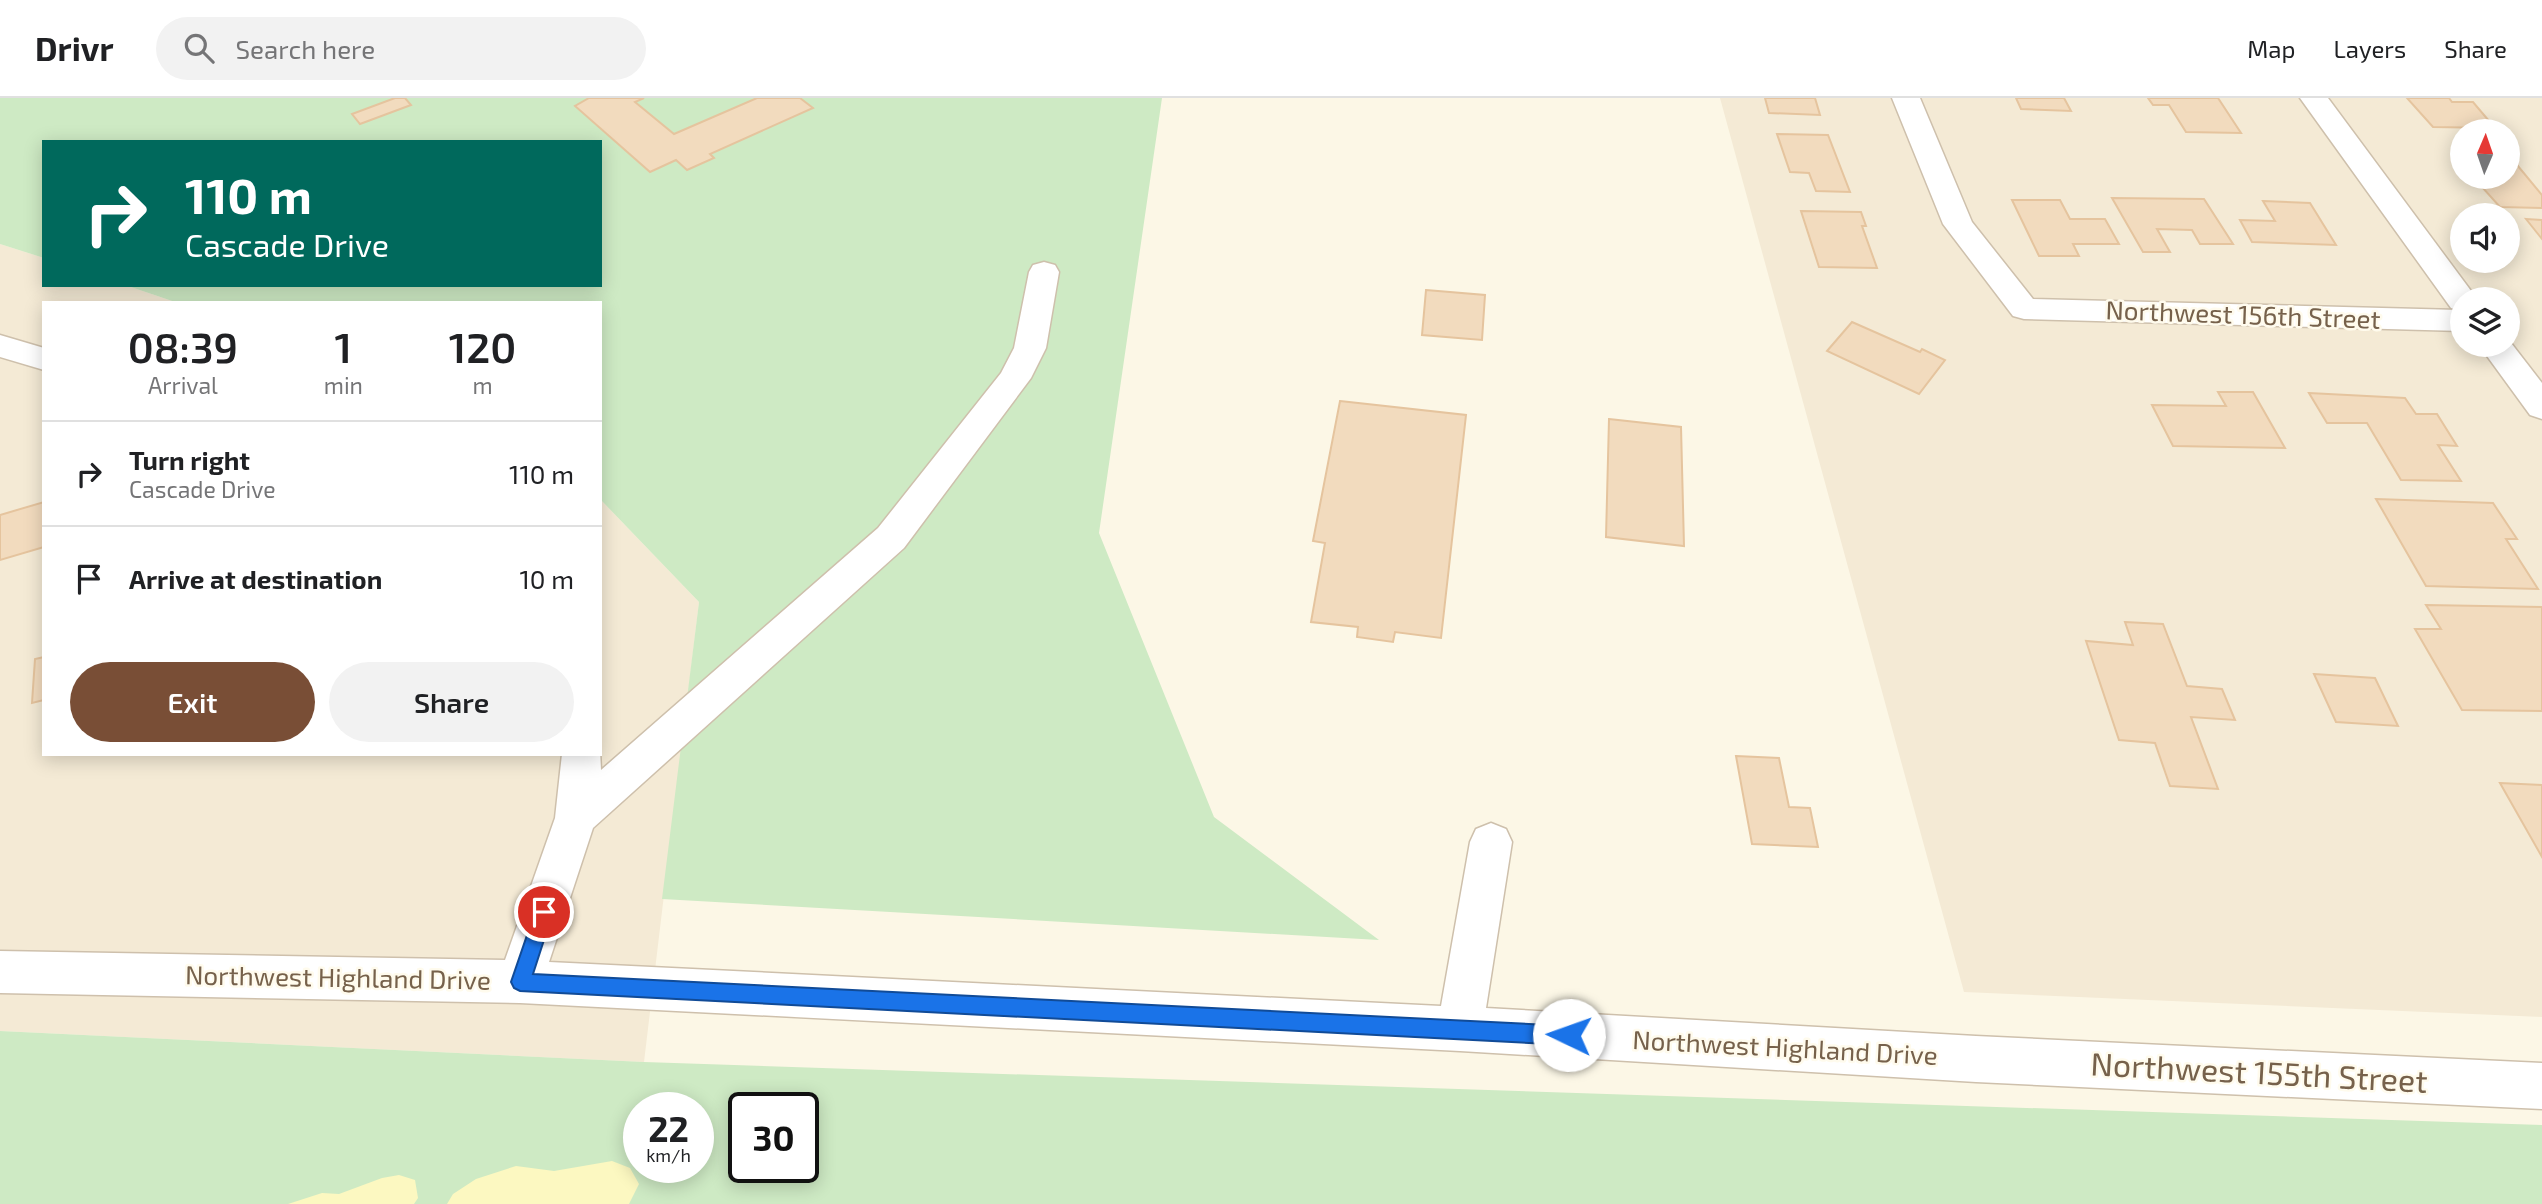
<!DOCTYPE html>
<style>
:root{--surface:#fff;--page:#f2f2f2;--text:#202124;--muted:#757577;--line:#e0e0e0;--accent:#794e36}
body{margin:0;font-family:"Exo 2",sans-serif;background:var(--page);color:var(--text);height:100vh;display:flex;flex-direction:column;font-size:26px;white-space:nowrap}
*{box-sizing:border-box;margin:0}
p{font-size:23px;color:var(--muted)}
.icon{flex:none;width:38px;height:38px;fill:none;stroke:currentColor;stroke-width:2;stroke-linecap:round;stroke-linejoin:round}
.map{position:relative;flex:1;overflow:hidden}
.details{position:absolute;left:42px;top:203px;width:560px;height:455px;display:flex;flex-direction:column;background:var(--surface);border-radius:0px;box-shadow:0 4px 18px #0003}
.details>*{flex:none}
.hud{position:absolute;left:42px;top:42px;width:560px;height:147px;border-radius:0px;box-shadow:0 4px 18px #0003;background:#00695c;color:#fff;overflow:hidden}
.needle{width:46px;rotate:2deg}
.fabs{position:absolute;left:2450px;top:21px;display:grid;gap:14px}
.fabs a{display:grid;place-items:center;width:70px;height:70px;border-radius:50%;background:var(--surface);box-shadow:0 4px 18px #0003;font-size:35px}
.speed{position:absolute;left:623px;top:994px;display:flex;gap:14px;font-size:35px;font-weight:700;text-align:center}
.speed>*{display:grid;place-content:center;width:91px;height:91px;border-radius:50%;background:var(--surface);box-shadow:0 4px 18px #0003;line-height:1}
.speed small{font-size:18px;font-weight:400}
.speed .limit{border:4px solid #111;border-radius:10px;background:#fff;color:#111}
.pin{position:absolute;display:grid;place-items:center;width:60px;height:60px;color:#fff;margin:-30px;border:4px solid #fff;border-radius:50%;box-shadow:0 2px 7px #0007}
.me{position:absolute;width:77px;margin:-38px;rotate:273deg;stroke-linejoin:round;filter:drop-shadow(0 0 5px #0008)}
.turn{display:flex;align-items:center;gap:24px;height:147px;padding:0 28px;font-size:32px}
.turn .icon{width:91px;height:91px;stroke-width:2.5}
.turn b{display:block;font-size:49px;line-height:60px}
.eta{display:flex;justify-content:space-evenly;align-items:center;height:119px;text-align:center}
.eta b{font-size:42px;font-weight:600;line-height:49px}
.primary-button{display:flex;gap:14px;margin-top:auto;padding:14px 28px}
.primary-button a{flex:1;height:80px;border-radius:42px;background:var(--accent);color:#fff;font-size:28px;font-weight:600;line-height:80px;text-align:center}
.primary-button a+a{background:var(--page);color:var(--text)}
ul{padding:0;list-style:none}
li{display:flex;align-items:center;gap:21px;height:105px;padding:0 28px;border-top:2px solid var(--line)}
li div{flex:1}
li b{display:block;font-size:26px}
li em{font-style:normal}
header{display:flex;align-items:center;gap:42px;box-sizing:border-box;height:98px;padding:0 35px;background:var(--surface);border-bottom:2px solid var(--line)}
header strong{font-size:33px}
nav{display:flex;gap:38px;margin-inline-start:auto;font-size:24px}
.search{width:490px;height:63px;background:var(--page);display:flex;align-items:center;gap:18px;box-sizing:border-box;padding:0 24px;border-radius:38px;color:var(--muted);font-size:26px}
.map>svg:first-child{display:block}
.residential{fill:#f4ead5;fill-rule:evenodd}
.green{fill:#ceeac4;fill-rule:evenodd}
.sand{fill:#fcf8c1}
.building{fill:#f2dbbe;stroke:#e5c49e;stroke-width:2}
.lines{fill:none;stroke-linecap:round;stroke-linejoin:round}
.minor-casing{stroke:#cec0ac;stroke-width:3}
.minor{fill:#fff;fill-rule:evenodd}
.route{fill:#1a73e8;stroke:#114b97;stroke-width:2}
.labels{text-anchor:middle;stroke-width:5;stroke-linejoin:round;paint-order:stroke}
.street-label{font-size:26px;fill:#76614b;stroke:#fffbed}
.near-street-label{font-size:32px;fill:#76614b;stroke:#fffbed}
</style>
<header>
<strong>Drivr</strong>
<div class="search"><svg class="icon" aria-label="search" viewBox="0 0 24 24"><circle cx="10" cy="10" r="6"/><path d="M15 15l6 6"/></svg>Search here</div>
<nav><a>Map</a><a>Layers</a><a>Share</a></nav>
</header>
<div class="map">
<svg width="2542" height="1106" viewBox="0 0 2542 1106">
<rect width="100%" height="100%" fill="#fcf7e6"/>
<g class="residential">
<path d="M1720,0h822v919l-578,-25zM2462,33h46v46h-46zM2462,117h46v46h-46zM2462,201h46v46h-46z"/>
<path d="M0,146l44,14v27h81l53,18h-134v451h556v-255l99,103 -55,460 -644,-31z"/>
</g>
<g class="green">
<path d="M0,0h1162l-63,435 115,284 165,123 -717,-41 37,-297 -99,-103v-196h-422l-53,-18h475v-143h-556v116l-44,-14z"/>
<path d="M0,933l644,31 1898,63v79h-2542zM639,1010h59v59h-59zM744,1010h59v59h-59z"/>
</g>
<g class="sand">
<path d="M612,1063l18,7 9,16 -10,20h-182l6,-10 23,-15 40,-13 38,5z"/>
<path d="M399,1077l16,5 3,18 -4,6h-126l34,-11 17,1 43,-16z"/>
</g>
<g class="building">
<path d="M395,0h10l6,7 -51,19 -8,-10z"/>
<path d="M589,0h55l-9,4 39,32 83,-36h43l13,10 -103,46 4,4 -27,12 -11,-10 -26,12 -75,-66z"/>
<path d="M1765,0h50l5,17 -51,-2z"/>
<path d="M2016,0h48l7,13 -50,-2z"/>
<path d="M2148,0h70l23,35 -55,-1 -17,-27h-16z"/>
<path d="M2407,0h42l3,4h21l22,26 -62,-1z"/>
<path d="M1777,36l51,1 22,57 -34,-1 -7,-18 -19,-1z"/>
<path d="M2508,56l34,41v13l-42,-1 -27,-30h35z"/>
<path d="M2112,100l92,1 29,45h-33l-8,-14 -35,-1 13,23h-27z"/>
<path d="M2012,102h48l10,19h35l14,25h-46l6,12h-40z"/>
<path d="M2263,103l47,2 26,42 -84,-3 -12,-22 35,1z"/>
<path d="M1801,113l60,1 5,14h-4l15,42 -58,-1z"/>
<path d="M2526,121l16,1v19z"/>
<path d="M1426,192l59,5 -3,45 -60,-5z"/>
<path d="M1852,224l68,30 2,-3 23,11 -26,34 -92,-43z"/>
<path d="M2218,294h35l32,56 -112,-2 -21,-41 74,1z"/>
<path d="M2309,295l96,5 11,16h21l20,32 -19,-1 23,36 -60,-1 -34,-57h-40z"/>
<path d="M1340,303l126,14 -25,223 -46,-6 -2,10 -36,-5 1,-10 -47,-5 14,-79 -12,-2z"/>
<path d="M1609,321l72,8 3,119 -78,-9z"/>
<path d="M2376,401l117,4 24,36h-11l32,50 -112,-3z"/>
<path d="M44,404v45l-44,13v-45z"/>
<path d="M2426,507l116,2v104l-80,-1 -47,-81h26z"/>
<path d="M2125,524l38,2 24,62 35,3 13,31 -44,-3 27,72 -48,-3 -15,-43 -36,-3 -33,-99 47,4z"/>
<path d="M44,559v43l-12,3 3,-44z"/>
<path d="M2314,576l61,4 23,48 -62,-4z"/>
<path d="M1736,658l43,2 10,49 21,1 8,39 -66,-3z"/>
<path d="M2500,685l42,2v72z"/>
</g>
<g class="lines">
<g class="minor-casing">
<g id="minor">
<path d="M1892,0h28l52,124 61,77 426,11 -8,-2 -151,-210h28l149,201h-15v32l-438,-12 -11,-3 -70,-92z"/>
<path d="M1044,164l11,3 4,7 -13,76 -15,30 -127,170 -311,280 -44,134 892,44 29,-164 6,-13 15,-6 15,6 6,13 -26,166 490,28 566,27v46l-566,-27 -516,-31 -940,-48 -520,-10v-42l505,9 50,-142 7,-64h38v-4l1,20 277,-242 123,-155 13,-25 15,-76 4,-7z"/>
<path d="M0,237l44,13v22l-44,-13z"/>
<path d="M2508,241l34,44v36l-12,-4 -51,-70h29z"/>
</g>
</g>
<use href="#minor" class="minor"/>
</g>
<path class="route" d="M544,805l7,3 2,6 -20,62 1036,52 6,3 3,6 -3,7 -6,3 -1049,-54 -6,-3 -3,-6 24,-70 3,-6z"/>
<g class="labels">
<g class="street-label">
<text transform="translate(2243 217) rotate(2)" y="9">Northwest 156th Street</text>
<text transform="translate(338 880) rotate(1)" y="9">Northwest Highland Drive</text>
<text transform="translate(1785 950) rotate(3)" y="9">Northwest Highland Drive</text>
</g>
<g class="near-street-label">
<text transform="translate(2259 975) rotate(3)" y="11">Northwest 155th Street</text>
</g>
</g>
</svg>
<div class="fabs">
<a><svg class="needle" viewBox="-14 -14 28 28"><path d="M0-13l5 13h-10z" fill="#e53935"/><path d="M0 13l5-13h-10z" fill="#757577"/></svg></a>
<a><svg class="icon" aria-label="sound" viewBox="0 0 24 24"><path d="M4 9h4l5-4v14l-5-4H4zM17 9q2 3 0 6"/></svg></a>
<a><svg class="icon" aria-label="layers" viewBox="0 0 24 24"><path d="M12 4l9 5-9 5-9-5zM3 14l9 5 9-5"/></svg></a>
</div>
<div class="speed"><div>22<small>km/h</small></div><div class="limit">30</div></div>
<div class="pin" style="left:544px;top:814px;background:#d93025"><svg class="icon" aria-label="arrive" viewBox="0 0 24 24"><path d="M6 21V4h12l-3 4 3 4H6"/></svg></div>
<svg class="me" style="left:1569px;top:937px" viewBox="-20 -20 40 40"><circle r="19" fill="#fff"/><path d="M0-13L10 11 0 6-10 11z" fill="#1a73e8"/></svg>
<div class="hud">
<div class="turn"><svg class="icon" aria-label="right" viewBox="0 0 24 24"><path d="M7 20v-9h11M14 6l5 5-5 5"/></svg><div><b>110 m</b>Cascade Drive</div></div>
</div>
<section class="details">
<div class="eta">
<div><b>08:39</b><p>Arrival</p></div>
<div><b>1</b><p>min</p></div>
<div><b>120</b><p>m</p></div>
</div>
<ul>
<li><svg class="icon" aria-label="right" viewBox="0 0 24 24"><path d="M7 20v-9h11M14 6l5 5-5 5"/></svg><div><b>Turn right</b><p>Cascade Drive</p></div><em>110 m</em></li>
<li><svg class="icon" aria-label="arrive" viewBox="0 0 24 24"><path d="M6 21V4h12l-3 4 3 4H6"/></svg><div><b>Arrive at destination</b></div><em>10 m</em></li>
</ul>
<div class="primary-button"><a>Exit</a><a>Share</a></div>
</section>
</div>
